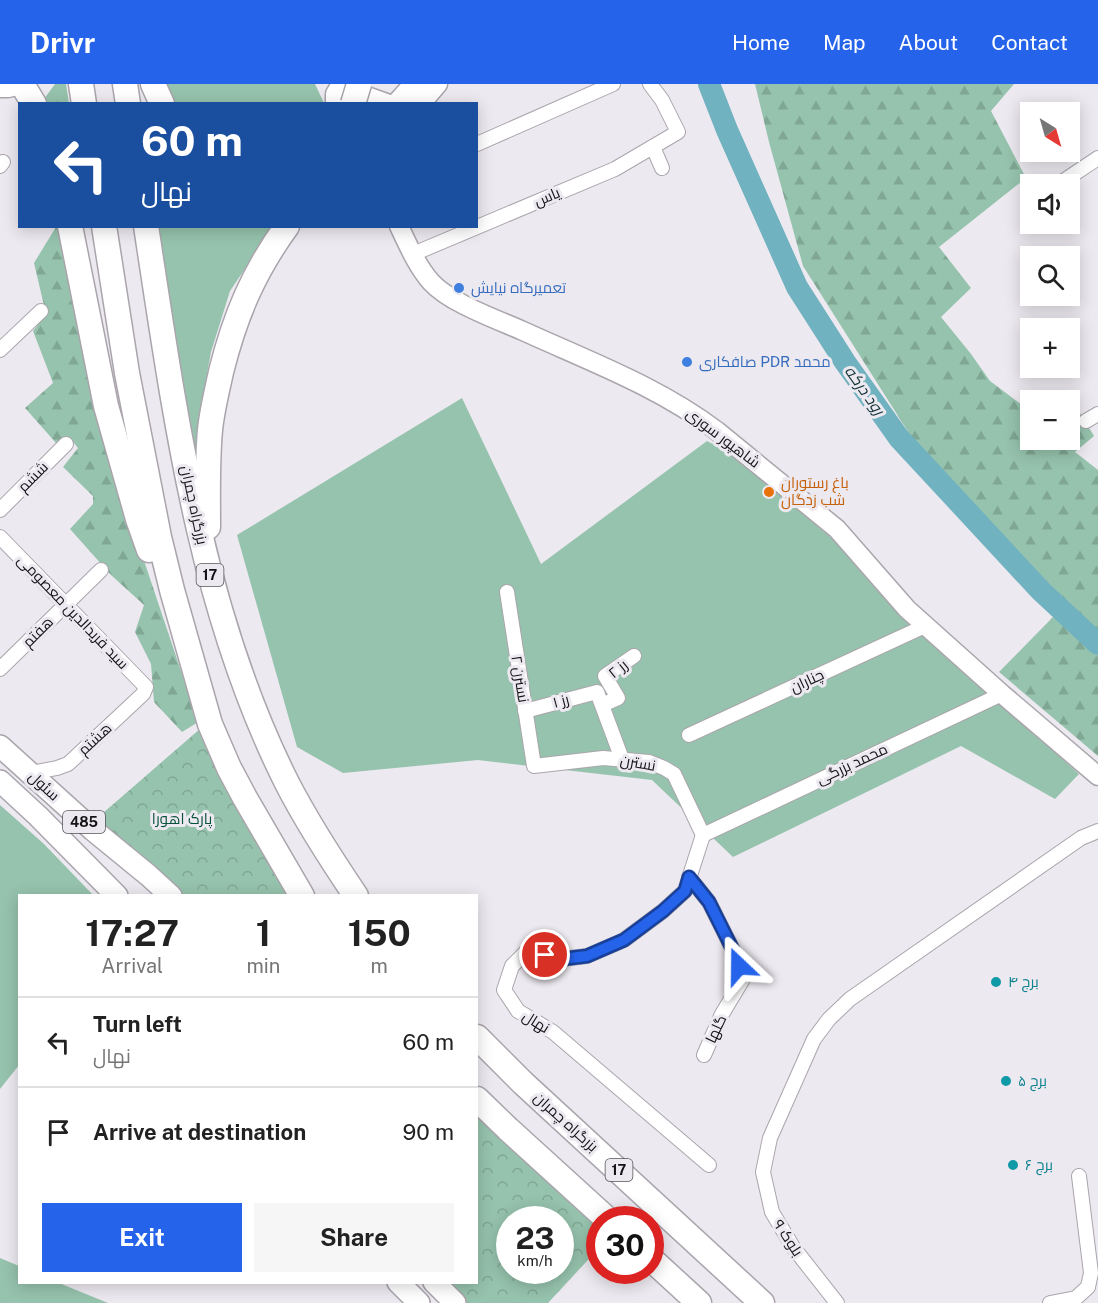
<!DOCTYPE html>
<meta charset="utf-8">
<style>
:root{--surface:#fff;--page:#f6f6f6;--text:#222;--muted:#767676;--line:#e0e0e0;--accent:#2563eb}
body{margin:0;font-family:"Public Sans",Cairo,sans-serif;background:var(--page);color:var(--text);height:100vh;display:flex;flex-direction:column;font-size:22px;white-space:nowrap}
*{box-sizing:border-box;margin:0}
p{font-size:20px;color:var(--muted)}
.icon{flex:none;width:33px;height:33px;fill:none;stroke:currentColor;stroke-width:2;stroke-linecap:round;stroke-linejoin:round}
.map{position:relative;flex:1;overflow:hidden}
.drawer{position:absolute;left:18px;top:810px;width:460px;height:390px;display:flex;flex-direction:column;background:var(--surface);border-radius:0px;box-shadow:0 3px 15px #0003}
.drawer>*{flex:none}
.guide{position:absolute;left:18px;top:18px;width:460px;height:126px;border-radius:0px;box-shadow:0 3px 15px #0003;background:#1a4fa0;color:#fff;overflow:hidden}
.needle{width:39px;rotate:143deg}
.fabs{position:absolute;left:1020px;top:18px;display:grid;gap:12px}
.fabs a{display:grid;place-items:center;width:60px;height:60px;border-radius:0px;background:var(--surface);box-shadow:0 3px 15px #0003;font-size:30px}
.speed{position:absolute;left:496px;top:1122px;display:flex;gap:12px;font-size:30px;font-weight:700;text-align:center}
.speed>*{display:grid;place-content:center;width:78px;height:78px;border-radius:50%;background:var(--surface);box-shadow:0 3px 15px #0003;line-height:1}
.speed small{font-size:15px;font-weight:400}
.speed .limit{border:9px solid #d22;background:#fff;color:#111}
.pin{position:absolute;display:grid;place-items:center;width:51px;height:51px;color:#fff;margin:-26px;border:3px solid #fff;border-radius:50%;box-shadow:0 2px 6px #0007}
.me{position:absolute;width:66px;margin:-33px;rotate:337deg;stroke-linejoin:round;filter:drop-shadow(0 0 4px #0008)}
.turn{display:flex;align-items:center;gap:21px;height:126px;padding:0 24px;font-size:27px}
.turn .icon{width:78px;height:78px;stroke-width:2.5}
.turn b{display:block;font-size:42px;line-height:51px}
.eta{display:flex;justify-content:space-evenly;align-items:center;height:102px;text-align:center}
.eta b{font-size:36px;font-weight:700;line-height:42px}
.primary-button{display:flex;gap:12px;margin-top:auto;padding:12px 24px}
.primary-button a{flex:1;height:69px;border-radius:0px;background:var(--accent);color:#fff;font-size:24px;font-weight:700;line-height:69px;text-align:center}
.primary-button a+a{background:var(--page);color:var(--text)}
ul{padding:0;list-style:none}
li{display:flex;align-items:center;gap:18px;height:90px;padding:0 24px;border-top:2px solid var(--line)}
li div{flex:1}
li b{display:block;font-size:22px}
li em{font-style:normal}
header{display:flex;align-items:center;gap:36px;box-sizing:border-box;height:84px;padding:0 30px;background:var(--accent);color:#fff}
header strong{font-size:28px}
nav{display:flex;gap:33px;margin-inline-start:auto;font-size:21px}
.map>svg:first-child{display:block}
.green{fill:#96c3ad}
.forest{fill:url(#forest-firs)}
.park{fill:url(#park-crowns);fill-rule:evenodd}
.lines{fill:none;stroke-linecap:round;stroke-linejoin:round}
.river{stroke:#71b2c1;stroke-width:22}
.street-casing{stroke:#aaa5ac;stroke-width:16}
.secondary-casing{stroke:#aaa5ac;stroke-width:21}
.primary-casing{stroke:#aaa5ac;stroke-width:24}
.highway-casing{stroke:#aaa5ac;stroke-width:27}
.street{stroke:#fff;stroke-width:14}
.secondary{stroke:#fff;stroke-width:18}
.primary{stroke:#fff;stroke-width:21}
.highway{stroke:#fff;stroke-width:24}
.highway-bridge-casing{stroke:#aaa5ac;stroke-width:27;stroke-linecap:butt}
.highway-bridge{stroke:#fff;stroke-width:24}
.route-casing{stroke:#184099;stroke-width:15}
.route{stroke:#2563eb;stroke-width:10}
.shop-dot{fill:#3f7fe0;stroke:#ede9f0;stroke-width:2}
.food-dot{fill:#e8710a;stroke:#ede9f0;stroke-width:2}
.culture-dot{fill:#0f9aa8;stroke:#ede9f0;stroke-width:2}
.labels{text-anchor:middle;stroke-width:6;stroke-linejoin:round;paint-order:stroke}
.shield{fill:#ede9f0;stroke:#555357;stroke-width:1.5}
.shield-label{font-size:14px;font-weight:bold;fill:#141315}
.street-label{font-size:15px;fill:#141315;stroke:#ede9f0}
.shop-label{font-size:15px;fill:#366cbe;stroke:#ede9f0;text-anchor:start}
.food-label{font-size:15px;fill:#c56008;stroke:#ede9f0;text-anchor:start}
.park-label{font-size:15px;fill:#065138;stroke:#ede9f0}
.culture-label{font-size:15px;fill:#0d838f;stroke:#ede9f0;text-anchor:start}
.water-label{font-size:16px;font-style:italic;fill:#12333a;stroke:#ede9f0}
</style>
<header>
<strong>Drivr</strong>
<nav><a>Home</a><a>Map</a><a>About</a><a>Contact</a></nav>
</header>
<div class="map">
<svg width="1098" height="1219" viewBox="0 0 1098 1219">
<defs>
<pattern id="forest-firs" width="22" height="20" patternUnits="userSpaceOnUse" patternTransform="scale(1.5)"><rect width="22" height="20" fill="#96c3ad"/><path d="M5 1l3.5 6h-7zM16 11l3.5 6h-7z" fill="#80a794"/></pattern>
<pattern id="park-crowns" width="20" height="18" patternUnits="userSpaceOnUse" patternTransform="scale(1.5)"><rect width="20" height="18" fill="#96c3ad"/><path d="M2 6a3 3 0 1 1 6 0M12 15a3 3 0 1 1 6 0" fill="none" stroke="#80a794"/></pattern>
</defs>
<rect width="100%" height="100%" fill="#ede9f0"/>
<g class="green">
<path d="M155,0h160l9,19h-160z"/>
<path d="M157,143h116l-43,64 -19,61 -11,61 -4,55z"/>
<path d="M462,314l79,166 166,-123 24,12 111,94 100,103 137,124 -24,25 -94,-53 -228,111 -81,-77 -174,-20 -135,13 -46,-26 -60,-212z"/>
<path d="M0,721l44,39 49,51 -73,1 -1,169 -19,24z"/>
<path d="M0,1174l19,8 1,16 39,1 49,20h-108z"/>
</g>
<g class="forest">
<path d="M55,0h11l3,19h-23l-2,-4z"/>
<path d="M755,0h259l-23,27 35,67 -87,69 32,41 -30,29 30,37 19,27 40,30v29h40v-26l8,-4 16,26 -19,16 23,18v286l-99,-84 54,-55 12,-16 -146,-152 -116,-183 -34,-124z"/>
<path d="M56,143h8l61,277 60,179 15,38 -18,11 -28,-30 -3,-38 -16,-32 9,-27 -33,-30 -41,-46 23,-25v-8l-30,-29 15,-19 -9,-11 -13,6 -31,-35 28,-25 -20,-52 13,-17 -12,-51z"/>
</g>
<g class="park">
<path d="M201,644l91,167h-110c-25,-29 -56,-52 -87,-75z"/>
<path d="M477,1027l123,114v22l-52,56h-83l-21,-20 33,-1zM510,1136h51v50h-51z"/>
</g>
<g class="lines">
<path class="river" d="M709,0l18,46 70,157 48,75 54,76 142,153 57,53"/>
<g class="street-casing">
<g id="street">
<path d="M477,60l136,-60"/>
<path d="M653,63l9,21"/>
<path d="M0,82l3,-4"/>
<path d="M1059,100l39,-26"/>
<path d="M413,170l202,-85 63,-37 -16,-32 -12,-16"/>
<path d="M0,266l41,-39"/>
<path d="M1086,337l12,-7"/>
<path d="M0,426l66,-66"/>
<path d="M0,453l146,150 -3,7 -75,70 -11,4 -26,5"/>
<path d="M507,508l27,174 69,-8 46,4 15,6 10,6 29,61"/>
<path d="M0,585l101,-99"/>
<path d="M602,621l16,-7 -13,-22 29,-20"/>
<path d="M525,627l72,-19 25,67"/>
<path d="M689,651l236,-109"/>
<path d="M703,751l-18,56 -22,20 -39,29 -37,16 -25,3 -34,-9 -16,16 -8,24 14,21 35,21 156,133"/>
<path d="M703,751l299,-141"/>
<path d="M689,793l20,25 26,52 8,25 -21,35 -18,41"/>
<path d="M837,1219l-44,-56 -21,-35 -9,-40 7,-34 44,-99 15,-20 21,-20 231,-161 17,-7"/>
<path d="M1050,1219l26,-5 12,-11 3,-14 -12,-97"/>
</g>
</g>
<g class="secondary-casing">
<g id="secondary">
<path d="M346,0l15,10 28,10"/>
<path d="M335,18v-8l3,-5 6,-3 7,2"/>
<path d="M421,20l17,-20"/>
<path d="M399,142c9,19 18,40 32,56 19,21 65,37 92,49 66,30 136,56 194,100l120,98 70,80 95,85 96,82"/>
</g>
</g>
<g class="primary-casing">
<g id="primary">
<path d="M0,662l93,84 55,45 23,21"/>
<path d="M0,697l38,35 79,80"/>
<path d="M398,1198l21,21"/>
<path d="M434,1198l21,21"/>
</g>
</g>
<g class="highway-casing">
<g id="highway">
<path d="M22,0l12,20"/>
<path d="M81,0l3,20"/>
<path d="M125,0l3,20"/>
<path d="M153,0l9,20"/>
<path d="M0,1h8l4,-1"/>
<path d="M399,20l18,-20"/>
<path d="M70,142l36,180 32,113 11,31"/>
<path d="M104,142l23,147 32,164 13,53 38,134 19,44 16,30 57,98"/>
<path d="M146,142c29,189 54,384 141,557 20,39 44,76 69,113"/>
<path d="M208,443c0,-32 -1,-65 2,-97 2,-20 7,-39 11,-58 14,-56 32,-99 66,-146"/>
<path d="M477,953l46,46 239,220"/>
<path d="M477,1015l31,30 100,91"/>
<path d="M651,1175l48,44"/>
</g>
</g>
<use href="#street" class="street"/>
<use href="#secondary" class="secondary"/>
<use href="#primary" class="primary"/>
<use href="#highway" class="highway"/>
<g class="highway-bridge-casing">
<path id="highway-bridge" d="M353,20l6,-20"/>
</g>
<use href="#highway-bridge" class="highway-bridge"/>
</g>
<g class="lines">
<g class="route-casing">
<path id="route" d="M545,871l17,4 25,-3 37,-16 39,-29 22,-20 4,-14 20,25 26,52 4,12"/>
</g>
<use href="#route" class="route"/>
</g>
<g class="shop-dot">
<circle cx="459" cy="204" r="6"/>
<circle cx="687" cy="278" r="6"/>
</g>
<circle class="food-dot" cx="769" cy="408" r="6"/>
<g class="culture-dot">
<circle cx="996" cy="898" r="6"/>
<circle cx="1006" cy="997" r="6"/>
<circle cx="1013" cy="1081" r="6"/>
</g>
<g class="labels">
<g class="shield">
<rect x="196.5" y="480" width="27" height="22" rx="4.5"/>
<rect x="63" y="727" width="42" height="22" rx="4.5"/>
<rect x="605.5" y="1075" width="27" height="22" rx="4.5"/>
</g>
<g class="shield-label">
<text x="210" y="496">17</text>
<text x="84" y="743">485</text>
<text x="619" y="1091">17</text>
</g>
<g class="street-label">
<text transform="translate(547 113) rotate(-23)" y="5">یاس</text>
<text transform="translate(723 354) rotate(37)" y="5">شاهپور سوری</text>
<text transform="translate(33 393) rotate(-45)" y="5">ششم</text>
<text transform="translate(194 421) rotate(78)" y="5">بزرگراه چمران</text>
<text transform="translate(73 528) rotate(46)" y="5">سید فریدالدین معصومی</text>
<text transform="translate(38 548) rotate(-45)" y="5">هفتم</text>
<text transform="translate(618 585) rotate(-39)" y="5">رز ۲</text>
<text transform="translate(520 595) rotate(81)" y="5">نسترن ۲</text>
<text transform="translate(807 597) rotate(-25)" y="5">چناران</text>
<text transform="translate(561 617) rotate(-15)" y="5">رز ۱</text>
<text transform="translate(95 655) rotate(-43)" y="5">هشتم</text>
<text transform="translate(638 679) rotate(10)" y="5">نسترن</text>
<text transform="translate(852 680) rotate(-25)" y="5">محمد بزرگی</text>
<text transform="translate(44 702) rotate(42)" y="5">سئول</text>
<text transform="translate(536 938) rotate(32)" y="5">نهال</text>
<text transform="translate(716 945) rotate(-65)" y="5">گلها</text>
<text transform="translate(566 1038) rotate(42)" y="5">بزرگراه چمران</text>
<text transform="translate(788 1154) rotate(57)" y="5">بلوک ۹</text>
</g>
<g class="shop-label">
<text x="471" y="209">تعمیرگاه نیایش</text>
<text x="699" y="283">صافکاری PDR محمد</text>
</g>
<g class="food-label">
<text x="781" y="404">باغ رستوران<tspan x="781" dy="17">شب زدگان</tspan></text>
</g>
<g class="park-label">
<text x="182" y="740">پارک اهورا</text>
</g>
<g class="culture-label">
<text x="1008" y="903">برج ۴</text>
<text x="1018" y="1002">برج ۵</text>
<text x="1025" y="1086">برج ۶</text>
</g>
<g class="water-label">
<text transform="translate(865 306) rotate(55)" y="6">رود درکه</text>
</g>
</g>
</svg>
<div class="fabs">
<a><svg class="needle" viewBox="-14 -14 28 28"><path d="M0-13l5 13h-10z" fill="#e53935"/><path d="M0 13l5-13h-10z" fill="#767676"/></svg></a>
<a><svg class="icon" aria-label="sound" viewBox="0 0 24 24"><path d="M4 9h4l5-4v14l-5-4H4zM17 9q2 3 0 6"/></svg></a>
<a><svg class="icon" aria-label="search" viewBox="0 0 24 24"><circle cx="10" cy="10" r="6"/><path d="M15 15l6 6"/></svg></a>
<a>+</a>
<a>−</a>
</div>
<div class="speed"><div>23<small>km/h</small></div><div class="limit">30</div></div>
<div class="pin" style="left:545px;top:871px;background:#d93025"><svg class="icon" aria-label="arrive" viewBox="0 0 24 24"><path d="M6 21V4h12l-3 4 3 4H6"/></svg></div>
<svg class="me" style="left:739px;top:882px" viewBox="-20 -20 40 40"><path d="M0-17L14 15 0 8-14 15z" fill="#2563eb" stroke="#fff" stroke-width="4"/></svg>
<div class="guide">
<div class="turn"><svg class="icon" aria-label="left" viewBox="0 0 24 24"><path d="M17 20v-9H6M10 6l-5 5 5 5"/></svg><div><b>60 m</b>نهال</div></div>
</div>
<section class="drawer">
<div class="eta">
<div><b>17:27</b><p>Arrival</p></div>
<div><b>1</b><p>min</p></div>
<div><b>150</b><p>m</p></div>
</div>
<ul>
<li><svg class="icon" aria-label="left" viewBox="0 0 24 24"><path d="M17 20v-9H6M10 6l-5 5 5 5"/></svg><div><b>Turn left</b><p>نهال</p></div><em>60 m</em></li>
<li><svg class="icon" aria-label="arrive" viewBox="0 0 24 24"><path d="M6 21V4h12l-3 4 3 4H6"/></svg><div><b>Arrive at destination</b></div><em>90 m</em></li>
</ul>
<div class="primary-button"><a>Exit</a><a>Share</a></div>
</section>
</div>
